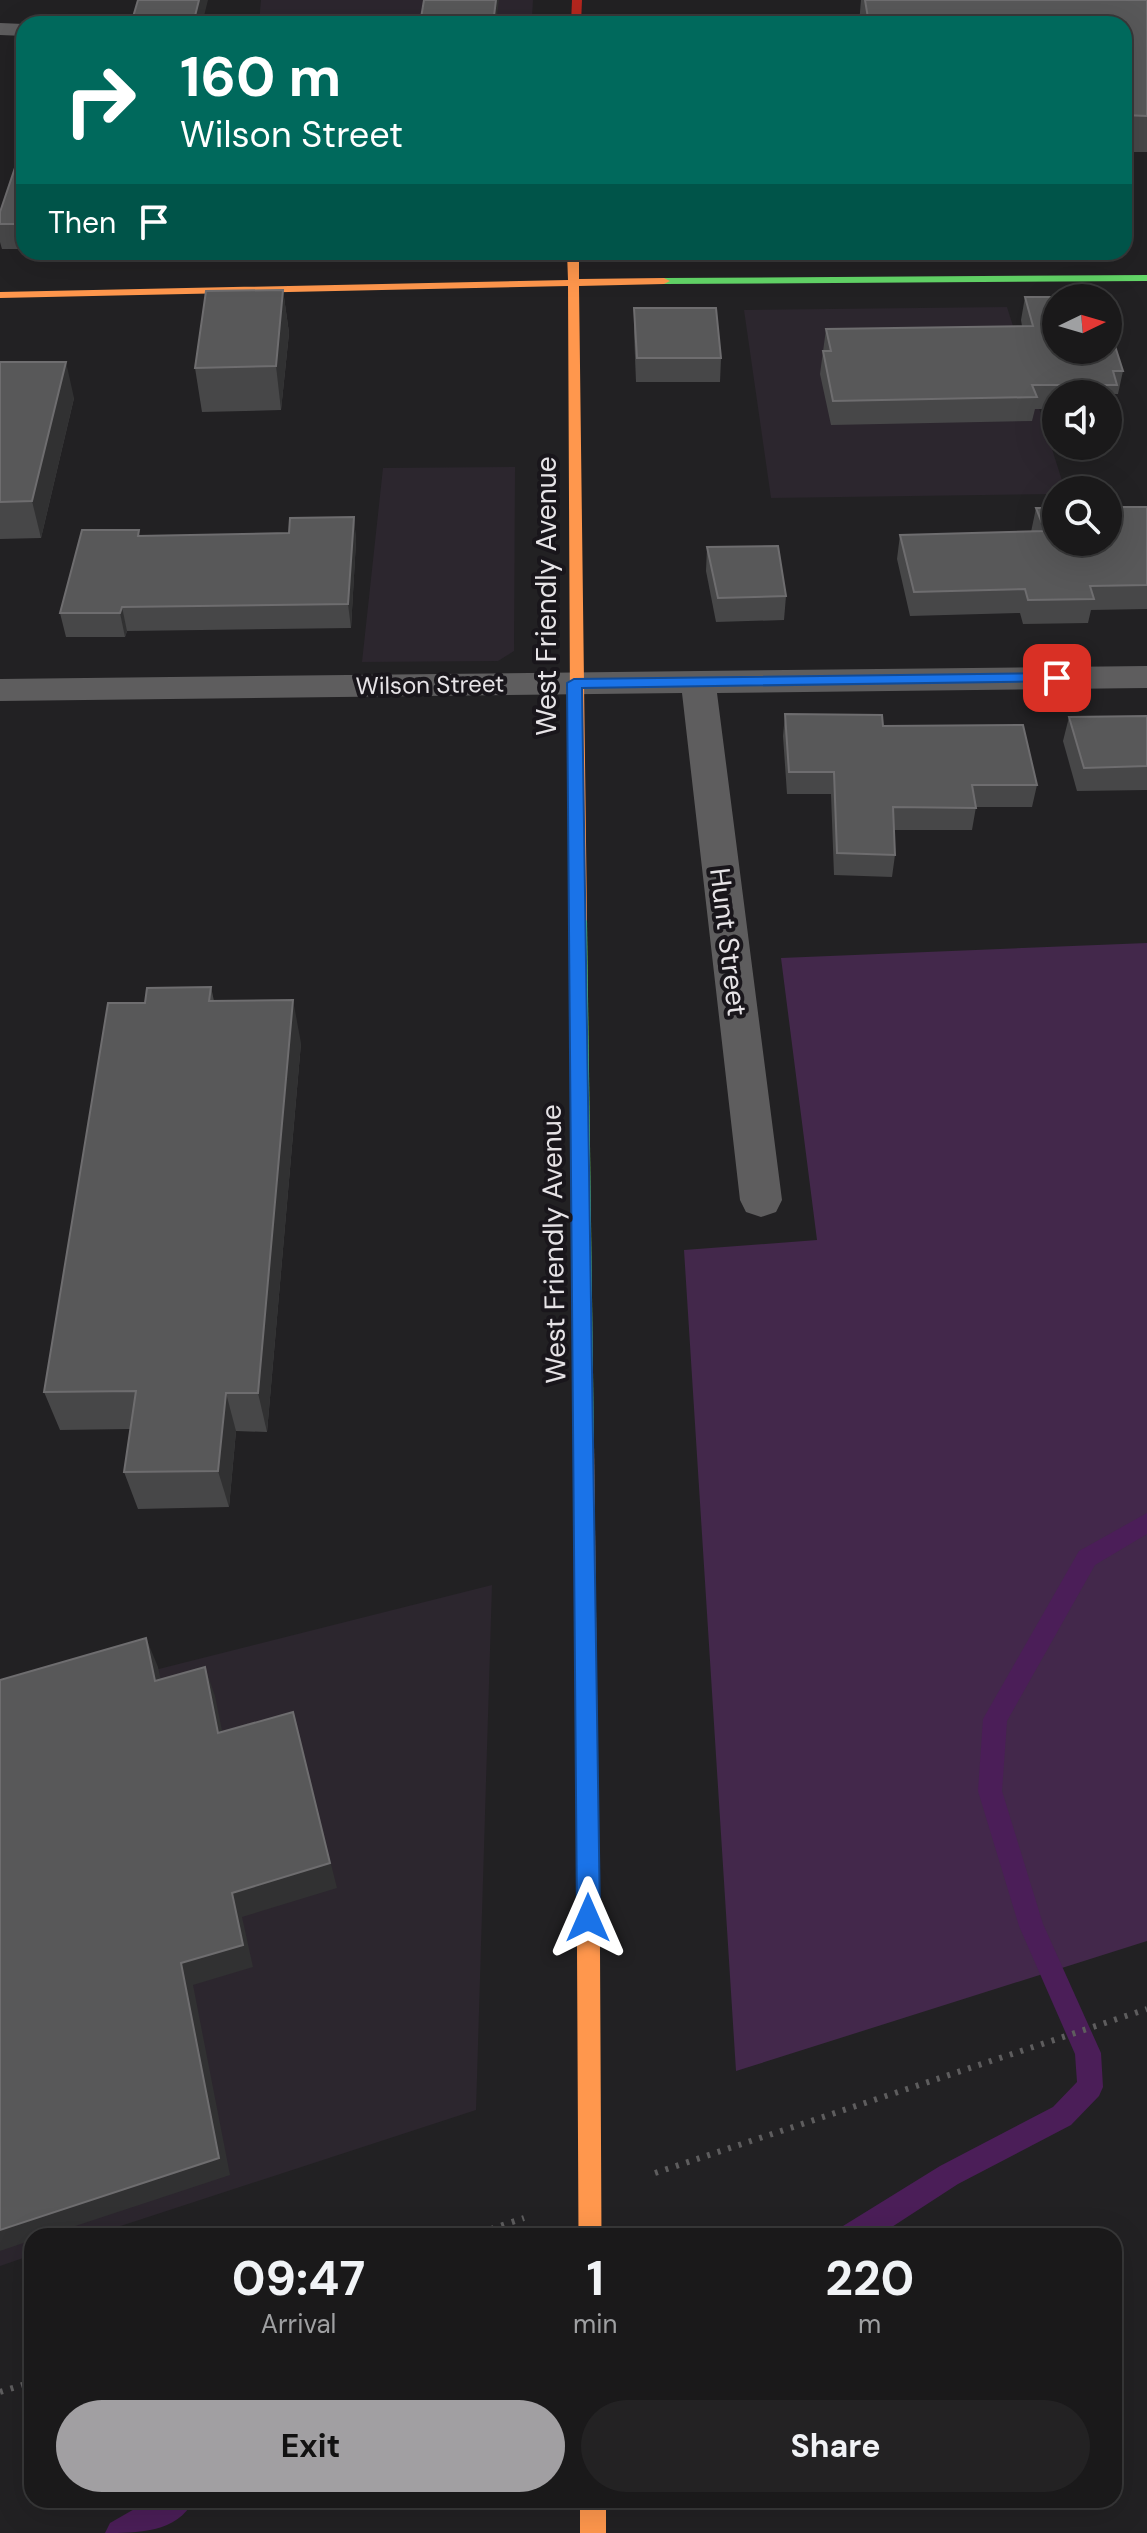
<!DOCTYPE html>
<style>
:root{--surface:#1a191a;--page:#232223;--text:#f1f3f6;--muted:#9fa0a2;--line:#383839;--accent:#a19fa2}
body{margin:0;font-family:"DM Sans",sans-serif;background:var(--page);color:var(--text);height:100vh;display:flex;flex-direction:column;font-size:30px;white-space:nowrap}
*{box-sizing:border-box;margin:0}
p{font-size:26px;color:var(--muted)}
.icon{flex:none;width:44px;height:44px;fill:none;stroke:currentColor;stroke-width:2;stroke-linecap:round;stroke-linejoin:round}
.map{position:relative;flex:1;overflow:hidden}
.sheet{position:absolute;left:24px;top:2228px;width:1098px;height:280px;display:flex;flex-direction:column;background:var(--surface);border-radius:24px;box-shadow:0 8px 32px #0002,0 0 0 2px var(--line)}
.sheet>*{flex:none}
.banner{position:absolute;left:16px;top:16px;width:1116px;height:244px;border-radius:24px;box-shadow:0 8px 32px #0002,0 0 0 2px var(--line);background:#00695c;color:#fff;overflow:hidden}
.needle{width:52px;rotate:85deg}
.controls{position:absolute;left:1042px;top:284px;display:grid;gap:16px}
.controls a{display:grid;place-items:center;width:80px;height:80px;border-radius:50%;background:var(--surface);box-shadow:0 8px 32px #0002,0 0 0 2px var(--line);font-size:40px}
.pin{position:absolute;display:grid;place-items:center;width:68px;height:68px;color:#fff;margin:-34px;border-radius:16px;box-shadow:0 4px 12px #0006}
.me{position:absolute;width:88px;margin:-44px;rotate:0deg;stroke-linejoin:round;filter:drop-shadow(0 0 6px #0008)}
.turn{display:flex;align-items:center;gap:28px;height:168px;padding:0 32px;font-size:36px}
.turn .icon{width:104px;height:104px;stroke-width:2.5}
.turn b{display:block;font-size:56px;line-height:68px}
.then{display:flex;align-items:center;height:76px;padding:0 32px;background:#0003;gap:16px;font-size:30px}
.eta{display:flex;justify-content:space-evenly;align-items:center;height:136px;text-align:center}
.eta b{font-size:48px;font-weight:700;line-height:56px}
.primary-button{display:flex;gap:16px;margin-top:auto;padding:16px 32px}
.primary-button a{flex:1;height:92px;border-radius:48px;background:var(--accent);color:#111;font-size:32px;font-weight:700;line-height:92px;text-align:center}
.primary-button a+a{background:var(--page);color:var(--text)}
.map>svg:first-child{display:block}
.built{fill:#2c262e}
.green{fill:#43284b}
.lines{fill:none;stroke-linecap:round;stroke-linejoin:round}
.stream{fill:#4b1e58;fill-rule:evenodd}
.path{stroke:#5e5d5e;stroke-width:6;stroke-dasharray:3 8;stroke-linecap:butt}
.lane{fill:#5e5d5e;fill-rule:evenodd}
.street{fill:#5e5d5e;fill-rule:evenodd}
.fast{fill:#63d668;fill-rule:evenodd}
.slow{fill:#ff974d;fill-rule:evenodd}
.jam{fill:#b3261e;fill-rule:evenodd}
.slow-bridge{stroke:#ff974d;stroke-width:23}
.wall{fill:#474748}
.shaded-wall{fill:#313132}
.building{fill:#585859;stroke:#6e6d6f;stroke-width:2}
.route{fill:#1a73e8;stroke:#114b97;stroke-width:2}
.labels{text-anchor:middle;stroke-width:8;stroke-linejoin:round;paint-order:stroke}
.far-street-label{font-size:24px;fill:#e6e3e6;stroke:#19161b}
.street-label{font-size:28px;fill:#e6e3e6;stroke:#19161b}
</style>
<div class="map">
<svg width="1147" height="2533" viewBox="0 0 1147 2533">
<rect width="100%" height="100%" fill="#222123"/>
<g class="built">
<path d="M261,0h272l-1,18 -273,5z"/>
<path d="M1007,307l58,183h-9v4l-285,4 -27,-188z"/>
<path d="M515,467l-1,184 -16,10 -136,1 21,-194z"/>
<path d="M492,1585l-16,525 -386,126h-58v19l-32,11v-557z"/>
</g>
<path class="green" d="M1147,943v998l-411,130 -52,-821 133,-10 -36,-282z"/>
<g class="lines">
<g class="stream">
<path d="M1147,1513v21l-52,31 -88,156 -5,70 41,133 58,129 2,34 -4,9 -28,29 -113,59 -80,52h-39l4,-10 97,-60 113,-59 24,-25 -2,-28 -56,-128 -41,-135 5,-72 96,-168z"/>
<path d="M150,2500h43c-14,33 -58,33 -88,33l5,-10z"/>
</g>
<g class="path">
<path d="M655,2173l492,-164"/>
<path d="M470,2236l54,-18"/>
<path d="M0,2392l32,-10"/>
</g>
<path class="lane" d="M0,23l24,1v12l-24,-1z"/>
<path class="street" d="M1147,666v22l-430,5 65,507 -6,12 -15,5 -15,-5 -6,-12 -58,-507 -682,8v-22z"/>
<g class="fast">
<path d="M1147,275v6l-483,3 -6,-3 6,-3z"/>
<path d="M579,914l8,6 7,526 -3,6 -7,2 -7,-2 -3,-6 -3,-526z"/>
</g>
<g class="slow">
<path d="M567,252h12v27l85,-1 6,3 -6,3 -85,2 8,634 -8,6 -8,-6 -3,-634 -568,12v-6l568,-12z"/>
<path d="M584,1438l7,2 3,6 5,408 -3,8 -8,3 -8,-3 -3,-8 -3,-408 3,-6z"/>
<rect x="580" y="2500" width="26" height="33"/>
</g>
<path class="jam" d="M572,0h10l-1,24h-10z"/>
<path class="slow-bridge" d="M588,1854l2,382"/>
</g>
<g class="wall">
<path d="M861,0h286v152h-23v-128h-265z"/>
<path d="M24,141v108h-22l-2,-7v-18z"/>
<path d="M283,290l6,43 -8,77 -79,2 -7,-44z"/>
<path d="M1025,297l98,74 -5,23h-3l-4,15h-3v-15h-52v15h-21l-3,12 -201,4 -11,-51 6,-45 196,-3 -1,-6z"/>
<path d="M634,308l87,50 -1,24h-84l-2,-50z"/>
<path d="M0,362l74,36 -33,140 -41,1z"/>
<path d="M1147,507v102l-56,1 -3,13 -65,1 -3,-11 -110,3 -13,-57 3,-24 131,-3 5,-24z"/>
<path d="M354,517l2,24 -5,87 -224,3 -2,6h-59l-6,-24 80,-77 149,-3z"/>
<path d="M707,547l79,49 -2,24 -68,2 -10,-51z"/>
<path d="M785,714l98,12 154,59 -5,22h-56l-4,23h-78l1,25 -3,22 -58,-2 -3,-81h-44l-4,-58z"/>
<path d="M1147,716v74l-70,1 -14,-50 6,-24z"/>
<path d="M211,987l3,14 87,42 -34,389 -31,-1 -7,76 -91,2 -14,-37 6,-43 -70,1 -16,-38 101,-389z"/>
</g>
<g class="shaded-wall">
<path d="M199,0h9l-6,24h-9z"/>
<path d="M496,0h3l-3,24h-3z"/>
<path d="M283,290l6,43 -8,77 -5,-44z"/>
<path d="M66,362l8,36 -33,140 -9,-37z"/>
<path d="M354,517l2,24 -5,87 -3,-24z"/>
<path d="M122,607l5,24 -2,6 -5,-24z"/>
<path d="M293,1000l8,43 -34,389 -9,-39z"/>
<path d="M226,1393l10,38 -7,76 -11,-36z"/>
<path d="M146,1638l12,29 9,42 -12,-28z"/>
<path d="M205,1667l10,29 13,64 -10,-27z"/>
<path d="M293,1712l44,176 -95,29 11,50 -60,18 37,190 -185,61h-13v4l-32,11v-21l181,-267 51,-70z"/>
</g>
<g class="building">
<path d="M138,0h61l-6,24h-122l2,-7h60z"/>
<path d="M424,0h72l-3,24h-73z"/>
<path d="M865,0h282v116l-23,-1v-91h-255z"/>
<path d="M24,141v83h-24v-12z"/>
<path d="M283,290l-7,76 -81,2 11,-77z"/>
<path d="M1025,297h74l1,1h-44v52h52v-26l15,47h-10l4,14h-85l5,12 -204,4 -10,-50h8l-5,-22 207,-3z"/>
<path d="M634,308h82l5,50h-84z"/>
<path d="M0,362h66l-34,139 -32,1z"/>
<path d="M1108,507h39v78l-57,1 4,13 -66,1 -3,-11 -111,3 -14,-57 145,-4 -9,-23h20v34h52z"/>
<path d="M354,517l-6,87 -226,3 -2,6h-60l22,-83h57l-1,6 151,-3 1,-15z"/>
<path d="M778,546l8,50 -68,2 -11,-51z"/>
<path d="M785,714l97,1 1,11 140,-1 14,60h-65l4,23 -83,-1 2,48 -58,-2 -3,-81h-45z"/>
<path d="M1147,716v50l-63,2 -15,-51z"/>
<path d="M211,987l-2,14 84,-1 -35,393h-32l-8,78 -94,1 12,-81 -92,1 64,-389h37l2,-15z"/>
<path d="M146,1638l9,43 50,-14 13,66 75,-21 37,151 -98,30 11,52 -62,18 38,195 -219,72v-550z"/>
</g>
<path class="route" d="M1057,673l5,2v6l-480,7 18,1230 -4,8 -8,3 -8,-3 -3,-8 -10,-1235 7,-4z"/>
<g class="labels">
<g class="far-street-label">
<text transform="translate(430 685) rotate(-1)" y="8">Wilson Street</text>
</g>
<g class="street-label">
<text transform="translate(546 596) rotate(-90)" y="10">West Friendly Avenue</text>
<text transform="translate(729 942) rotate(83)" y="10">Hunt Street</text>
<text transform="translate(553 1244) rotate(-91)" y="10">West Friendly Avenue</text>
</g>
</g>
</svg>
<div class="controls">
<a><svg class="needle" viewBox="-14 -14 28 28"><path d="M0-13l5 13h-10z" fill="#e53935"/><path d="M0 13l5-13h-10z" fill="#9fa0a2"/></svg></a>
<a><svg class="icon" aria-label="sound" viewBox="0 0 24 24"><path d="M4 9h4l5-4v14l-5-4H4zM17 9q2 3 0 6"/></svg></a>
<a><svg class="icon" aria-label="search" viewBox="0 0 24 24"><circle cx="10" cy="10" r="6"/><path d="M15 15l6 6"/></svg></a>
</div>
<div class="pin" style="left:1057px;top:678px;background:#d93025"><svg class="icon" aria-label="arrive" viewBox="0 0 24 24"><path d="M6 21V4h12l-3 4 3 4H6"/></svg></div>
<svg class="me" style="left:588px;top:1918px" viewBox="-20 -20 40 40"><path d="M0-17L14 15 0 8-14 15z" fill="#1a73e8" stroke="#fff" stroke-width="4"/></svg>
<div class="banner">
<div class="turn"><svg class="icon" aria-label="right" viewBox="0 0 24 24"><path d="M7 20v-9h11M14 6l5 5-5 5"/></svg><div><b>160 m</b>Wilson Street</div></div>
<div class="then">Then<svg class="icon" aria-label="arrive" viewBox="0 0 24 24"><path d="M6 21V4h12l-3 4 3 4H6"/></svg></div>
</div>
<section class="sheet">
<div class="eta">
<div><b>09:47</b><p>Arrival</p></div>
<div><b>1</b><p>min</p></div>
<div><b>220</b><p>m</p></div>
</div>
<div class="primary-button"><a>Exit</a><a>Share</a></div>
</section>
</div>
